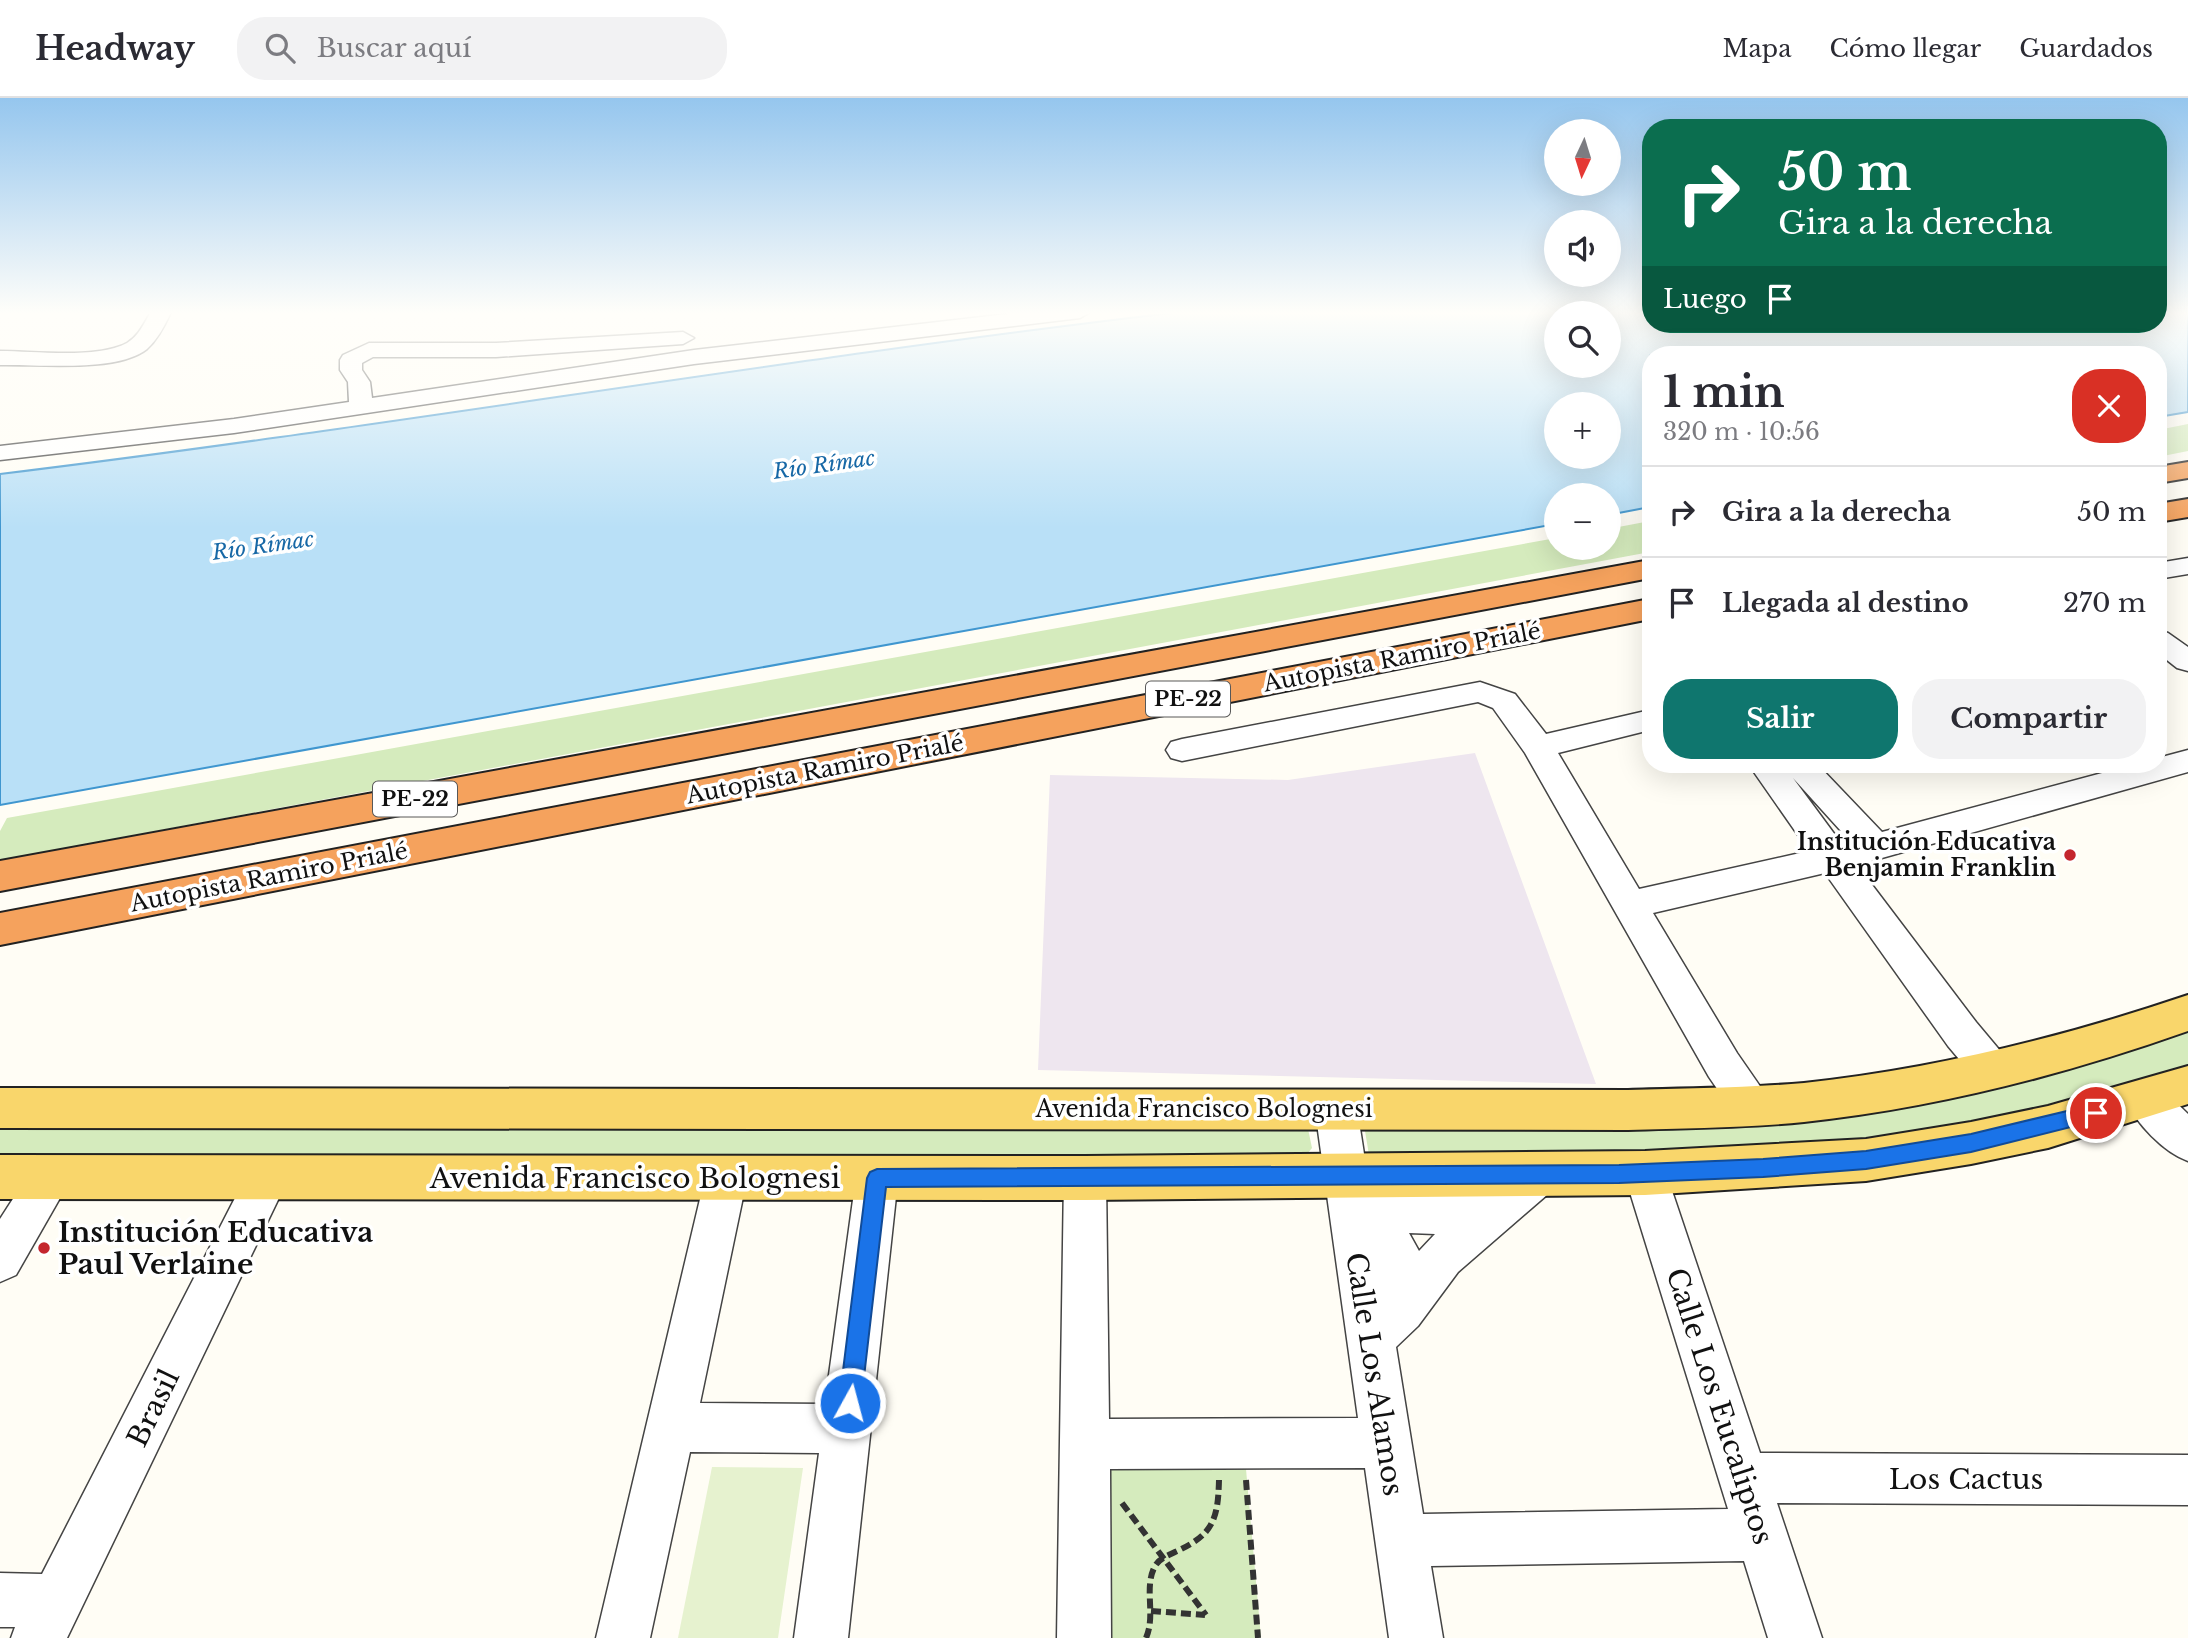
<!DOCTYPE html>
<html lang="es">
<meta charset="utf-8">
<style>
:root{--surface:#fff;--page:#f2f2f3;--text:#2b2b33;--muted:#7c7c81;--line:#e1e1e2;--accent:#0f766e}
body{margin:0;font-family:"Libre Baskerville",serif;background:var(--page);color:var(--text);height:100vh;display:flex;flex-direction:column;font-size:26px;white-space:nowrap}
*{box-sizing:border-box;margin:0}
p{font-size:23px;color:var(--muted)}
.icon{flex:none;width:38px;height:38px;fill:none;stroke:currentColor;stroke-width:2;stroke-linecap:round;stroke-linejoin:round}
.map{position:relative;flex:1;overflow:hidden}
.drawer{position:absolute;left:1642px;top:248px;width:525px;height:427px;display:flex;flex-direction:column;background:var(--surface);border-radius:28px;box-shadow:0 7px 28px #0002}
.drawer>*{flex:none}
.guide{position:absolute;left:1642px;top:21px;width:525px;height:214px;border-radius:28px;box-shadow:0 7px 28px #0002;background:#0b6e4f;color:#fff;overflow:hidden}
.needle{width:46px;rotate:184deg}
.controls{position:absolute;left:1544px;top:21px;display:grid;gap:14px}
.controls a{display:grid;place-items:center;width:77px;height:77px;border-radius:50%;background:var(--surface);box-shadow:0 7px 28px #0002;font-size:35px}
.pin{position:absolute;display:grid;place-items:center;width:60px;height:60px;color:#fff;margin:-30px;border:4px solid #fff;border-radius:50%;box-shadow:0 2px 7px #0007}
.me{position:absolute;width:77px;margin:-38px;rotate:7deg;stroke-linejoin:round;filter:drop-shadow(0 0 5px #0008)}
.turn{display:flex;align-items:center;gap:24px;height:147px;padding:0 21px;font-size:32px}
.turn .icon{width:91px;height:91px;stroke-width:2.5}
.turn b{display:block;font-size:49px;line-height:60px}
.then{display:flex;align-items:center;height:66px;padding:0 21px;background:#0003;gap:14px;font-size:26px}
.round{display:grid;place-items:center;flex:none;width:74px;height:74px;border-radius:28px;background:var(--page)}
.head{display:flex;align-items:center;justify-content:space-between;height:119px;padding:0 21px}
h1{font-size:42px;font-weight:800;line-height:52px}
.button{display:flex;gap:14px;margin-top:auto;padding:14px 21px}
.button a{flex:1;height:80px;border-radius:28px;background:var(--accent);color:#fff;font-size:28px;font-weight:800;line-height:80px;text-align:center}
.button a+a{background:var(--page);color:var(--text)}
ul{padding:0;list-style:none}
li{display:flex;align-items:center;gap:21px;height:91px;padding:0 21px;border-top:2px solid var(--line)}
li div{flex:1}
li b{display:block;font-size:26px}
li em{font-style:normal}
header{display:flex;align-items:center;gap:42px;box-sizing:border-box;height:98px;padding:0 35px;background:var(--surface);border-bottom:2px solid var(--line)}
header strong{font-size:33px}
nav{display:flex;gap:38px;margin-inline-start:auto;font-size:24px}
.search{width:490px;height:63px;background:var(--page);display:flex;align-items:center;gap:18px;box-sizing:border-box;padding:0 24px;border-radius:28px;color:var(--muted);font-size:26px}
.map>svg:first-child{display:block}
.industrial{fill:#eee6ef}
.green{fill:#d5ebbd}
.pitch{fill:#e6f2cf}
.water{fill:#b9e0f7;stroke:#3f96cf;stroke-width:2;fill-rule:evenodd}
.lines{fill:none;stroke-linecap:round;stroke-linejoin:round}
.minor-casing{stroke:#444;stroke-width:3}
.major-casing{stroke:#222;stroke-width:4}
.highway-casing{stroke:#222;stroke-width:4}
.path{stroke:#333;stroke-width:6;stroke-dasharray:10 5;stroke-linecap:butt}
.minor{fill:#fff;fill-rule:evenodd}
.major{fill:#f9d66b;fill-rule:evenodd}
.highway{fill:#f5a25d;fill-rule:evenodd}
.route{fill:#1a73e8;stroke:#114b97;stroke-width:2}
.poi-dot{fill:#c4262e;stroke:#fff;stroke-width:2.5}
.labels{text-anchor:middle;stroke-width:7;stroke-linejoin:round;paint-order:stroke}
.far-water-label{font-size:21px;font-style:italic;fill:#1768a6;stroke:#fff}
.shield{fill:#fff;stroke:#585858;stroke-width:2}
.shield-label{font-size:21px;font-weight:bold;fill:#111}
.street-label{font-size:23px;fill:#111;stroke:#fff}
.poi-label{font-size:23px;font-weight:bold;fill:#111;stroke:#fff;text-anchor:end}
.near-street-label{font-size:28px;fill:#111;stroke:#fff}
.near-poi-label{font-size:28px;font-weight:bold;fill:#111;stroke:#fff;text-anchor:start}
</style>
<header>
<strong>Headway</strong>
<div class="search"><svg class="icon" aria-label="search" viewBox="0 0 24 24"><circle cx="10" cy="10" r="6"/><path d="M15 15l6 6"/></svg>Buscar aquí</div>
<nav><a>Mapa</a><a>Cómo llegar</a><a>Guardados</a></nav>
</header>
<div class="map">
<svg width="2188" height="1540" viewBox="0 0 2188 1540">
<rect width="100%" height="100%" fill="#fffdf5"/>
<path class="industrial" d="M1475,655l121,331 -558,-14 12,-295 238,5z"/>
<g class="green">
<path d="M2188,326v27l-30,6v-27z"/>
<path d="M1650,423v31l-1650,308v-29l7,-13 1549,-280v10h52v-19z"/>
<path d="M2188,928v47l-82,26 -320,55 -417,1 -4,-24 16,-10h253z"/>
<path d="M0,1017l1307,9 5,24 -13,16 -1299,2z"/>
<path d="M1097,1369l149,2 15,169h-160z"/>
</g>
<path class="pitch" d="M712,1369l91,1 -25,170h-100z"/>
<path class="water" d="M1180,214h470v12h508v-12h30v100l-30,5v-62h-508v152l-42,8v-20h-52v29l-1556,281v-331c394,-48 785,-116 1180,-162zM1556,215h52v53h-52zM1556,306h52v53h-52z"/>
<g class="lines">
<g class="minor-casing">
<g id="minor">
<path d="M151,214h20c-6,13 -13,27 -24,37 -30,24 -109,15 -147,16v-14c35,0 97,8 127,-8 12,-7 17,-20 24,-31z"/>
<path d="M1025,214h65l-10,6 -386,46 -460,69 -234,27v-14l234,-27 115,-17 -1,-20 -8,-12v-10l3,-5 26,-12h127l187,-11 11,6 -11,6 -187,13h-123l-11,6v7l8,12 2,16 322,-48z"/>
<path d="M2188,460v16l-30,5v-16z"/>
<path d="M2158,532l10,3 20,14v24l-11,-3 -19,-15z"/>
<path d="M1480,584l35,12 31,40 104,-24v20l-92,23 81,136 170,-38 -60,-86 35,2 -1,-2h35l64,67 250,-67h26v-7l30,-8v22l-331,93 119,157 31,37 6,12 -6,12 -14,5 -14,-5 -31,-37 -123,-173 -172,40 84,140 36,52 -6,13 -15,5 -15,-5 -28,-41 -184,-324 -32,-45 -15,-6 -296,59 -11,-3 -5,-8 5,-8 11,-3zM1793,680l57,63 -9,2z"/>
<path d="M2145,983l14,5 29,28v47c-25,-9 -52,-38 -63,-62l6,-13z"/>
<path d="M1336,993l15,5 6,13 12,77c32,3 86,13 116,4 18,-6 35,-28 55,-36l15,6 6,14 -6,14 -97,84 -40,54 -22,21 27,167 305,-5 -104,-336 6,-14 15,-6 15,6 6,14 94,280 428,2v50l-411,-2 45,135h-54l-24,-77 -313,5 12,72h-54l-24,-170 -255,1 1,169h-54l7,-460 6,-14 15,-6 15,6 6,14 3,241 249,-1 -43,-309 6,-13zM1409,1135l26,1 -16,17z"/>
<path d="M51,1059l15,6 6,14 -56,98 -16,7v-63l36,-56z"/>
<path d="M268,1059l15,6 6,14 -222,461h-56l4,-11h-15v-54l42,1 211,-411z"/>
<path d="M726,1060l15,6 6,14 -47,225 125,1 31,-226 6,-14 15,-6 15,6 6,14 -50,460h-54l25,-185 -129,-1 -40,186h-54l109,-460 6,-14z"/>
</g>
</g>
<g class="major-casing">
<g id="major">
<path d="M2188,897v36c-124,44 -253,77 -384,91 -58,6 -117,6 -176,8l-1628,-2v-40l1628,2c59,-2 117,-2 176,-7 131,-14 260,-46 384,-88z"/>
<path d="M2188,968v38l-140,44 -77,16 -105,17 -221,14 -560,5 -1085,-1v-44l1085,1 560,-5 221,-12 105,-17 77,-16z"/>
</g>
</g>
<g class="highway-casing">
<g id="highway">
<path d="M2188,364v16l-30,5v-16z"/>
<path d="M2188,401v18l-30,5v-18z"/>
<path d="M1650,462v18l-1650,313v-30z"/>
<path d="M1650,501v20l-1650,326v-32z"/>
</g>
</g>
<g class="path">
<path d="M1246,1382l12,158"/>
<path d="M1122,1405l84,112"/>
<path d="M1151,1513l54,4"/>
<path d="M1146,1540c10,-23 -2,-48 8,-70 4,-9 13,-12 21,-16 38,-17 43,-32 44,-72"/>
</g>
<use href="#minor" class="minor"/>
<use href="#major" class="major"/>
<use href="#highway" class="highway"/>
</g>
<linearGradient id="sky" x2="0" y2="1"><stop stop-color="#95c6ee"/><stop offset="0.5" stop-color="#fffefa"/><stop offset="1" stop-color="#fffefa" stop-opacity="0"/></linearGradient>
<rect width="2188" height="430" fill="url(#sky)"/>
<path class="route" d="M2096,1006l7,3 3,6 -3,6 -132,33 -105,17 -103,8 -144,6 -733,4 -25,216 -4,8 -7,3 -8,-3 -3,-8 28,-225 3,-6 7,-3 742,-4 144,-6 103,-8 105,-17z"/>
<g class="poi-dot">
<circle cx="2070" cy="757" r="7"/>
<circle cx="44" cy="1150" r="7"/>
</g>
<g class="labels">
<g class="far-water-label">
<text transform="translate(824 367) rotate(-8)" y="7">Río Rímac</text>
<text transform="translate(263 448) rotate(-8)" y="7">Río Rímac</text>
</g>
<g class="shield">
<rect x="1146" y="583.5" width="84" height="35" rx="5"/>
<rect x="373" y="683.5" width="84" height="35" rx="5"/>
</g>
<g class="shield-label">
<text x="1188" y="608">PE-22</text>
<text x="415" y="708">PE-22</text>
</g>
<g class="street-label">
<text transform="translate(1402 559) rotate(-11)" y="8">Autopista Ramiro Prialé</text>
<text transform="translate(825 671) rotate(-11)" y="8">Autopista Ramiro Prialé</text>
<text transform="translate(269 779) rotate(-11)" y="8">Autopista Ramiro Prialé</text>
<text x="1204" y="1019">Avenida Francisco Bolognesi</text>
</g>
<g class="poi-label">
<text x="2056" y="752">Institución Educativa<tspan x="2056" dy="26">Benjamin Franklin</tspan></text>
</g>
<g class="near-street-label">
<text x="635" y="1090">Avenida Francisco Bolognesi</text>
<text transform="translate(1375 1276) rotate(81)" y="10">Calle Los Alamos</text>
<text transform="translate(1720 1308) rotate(72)" y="10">Calle Los Eucaliptos</text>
<text transform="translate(153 1310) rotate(-64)" y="10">Brasil</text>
<text x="1966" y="1391">Los Cactus</text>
</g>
<g class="near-poi-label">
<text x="58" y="1144">Institución Educativa<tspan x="58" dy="32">Paul Verlaine</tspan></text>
</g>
</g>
</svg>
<div class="controls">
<a><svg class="needle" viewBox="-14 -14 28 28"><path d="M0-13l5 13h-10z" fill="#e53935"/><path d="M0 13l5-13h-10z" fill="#7c7c81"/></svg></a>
<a><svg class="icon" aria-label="sound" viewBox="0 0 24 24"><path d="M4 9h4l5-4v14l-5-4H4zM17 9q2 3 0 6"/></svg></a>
<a><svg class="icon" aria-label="search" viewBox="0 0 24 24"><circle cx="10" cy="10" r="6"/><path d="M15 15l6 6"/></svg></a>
<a>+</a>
<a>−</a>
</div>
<div class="pin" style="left:2096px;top:1015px;background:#d93025"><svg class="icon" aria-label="arrive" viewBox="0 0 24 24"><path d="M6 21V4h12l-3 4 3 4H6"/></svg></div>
<svg class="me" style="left:850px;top:1305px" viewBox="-20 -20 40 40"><circle r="17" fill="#1a73e8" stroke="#fff" stroke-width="3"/><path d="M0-11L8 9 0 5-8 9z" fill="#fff"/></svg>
<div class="guide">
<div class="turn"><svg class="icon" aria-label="right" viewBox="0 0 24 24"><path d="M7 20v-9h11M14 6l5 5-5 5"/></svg><div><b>50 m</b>Gira a la derecha</div></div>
<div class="then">Luego<svg class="icon" aria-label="arrive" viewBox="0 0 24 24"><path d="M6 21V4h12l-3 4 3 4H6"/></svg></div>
</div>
<section class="drawer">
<div class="head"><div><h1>1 min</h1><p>320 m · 10:56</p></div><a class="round" style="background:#d93025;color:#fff"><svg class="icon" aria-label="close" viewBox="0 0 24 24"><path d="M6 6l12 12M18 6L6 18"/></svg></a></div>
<ul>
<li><svg class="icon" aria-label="right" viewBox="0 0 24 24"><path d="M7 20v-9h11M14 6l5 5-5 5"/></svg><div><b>Gira a la derecha</b></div><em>50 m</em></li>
<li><svg class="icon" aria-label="arrive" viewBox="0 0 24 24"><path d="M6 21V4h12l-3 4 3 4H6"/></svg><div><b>Llegada al destino</b></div><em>270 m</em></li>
</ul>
<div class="button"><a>Salir</a><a>Compartir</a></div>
</section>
</div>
